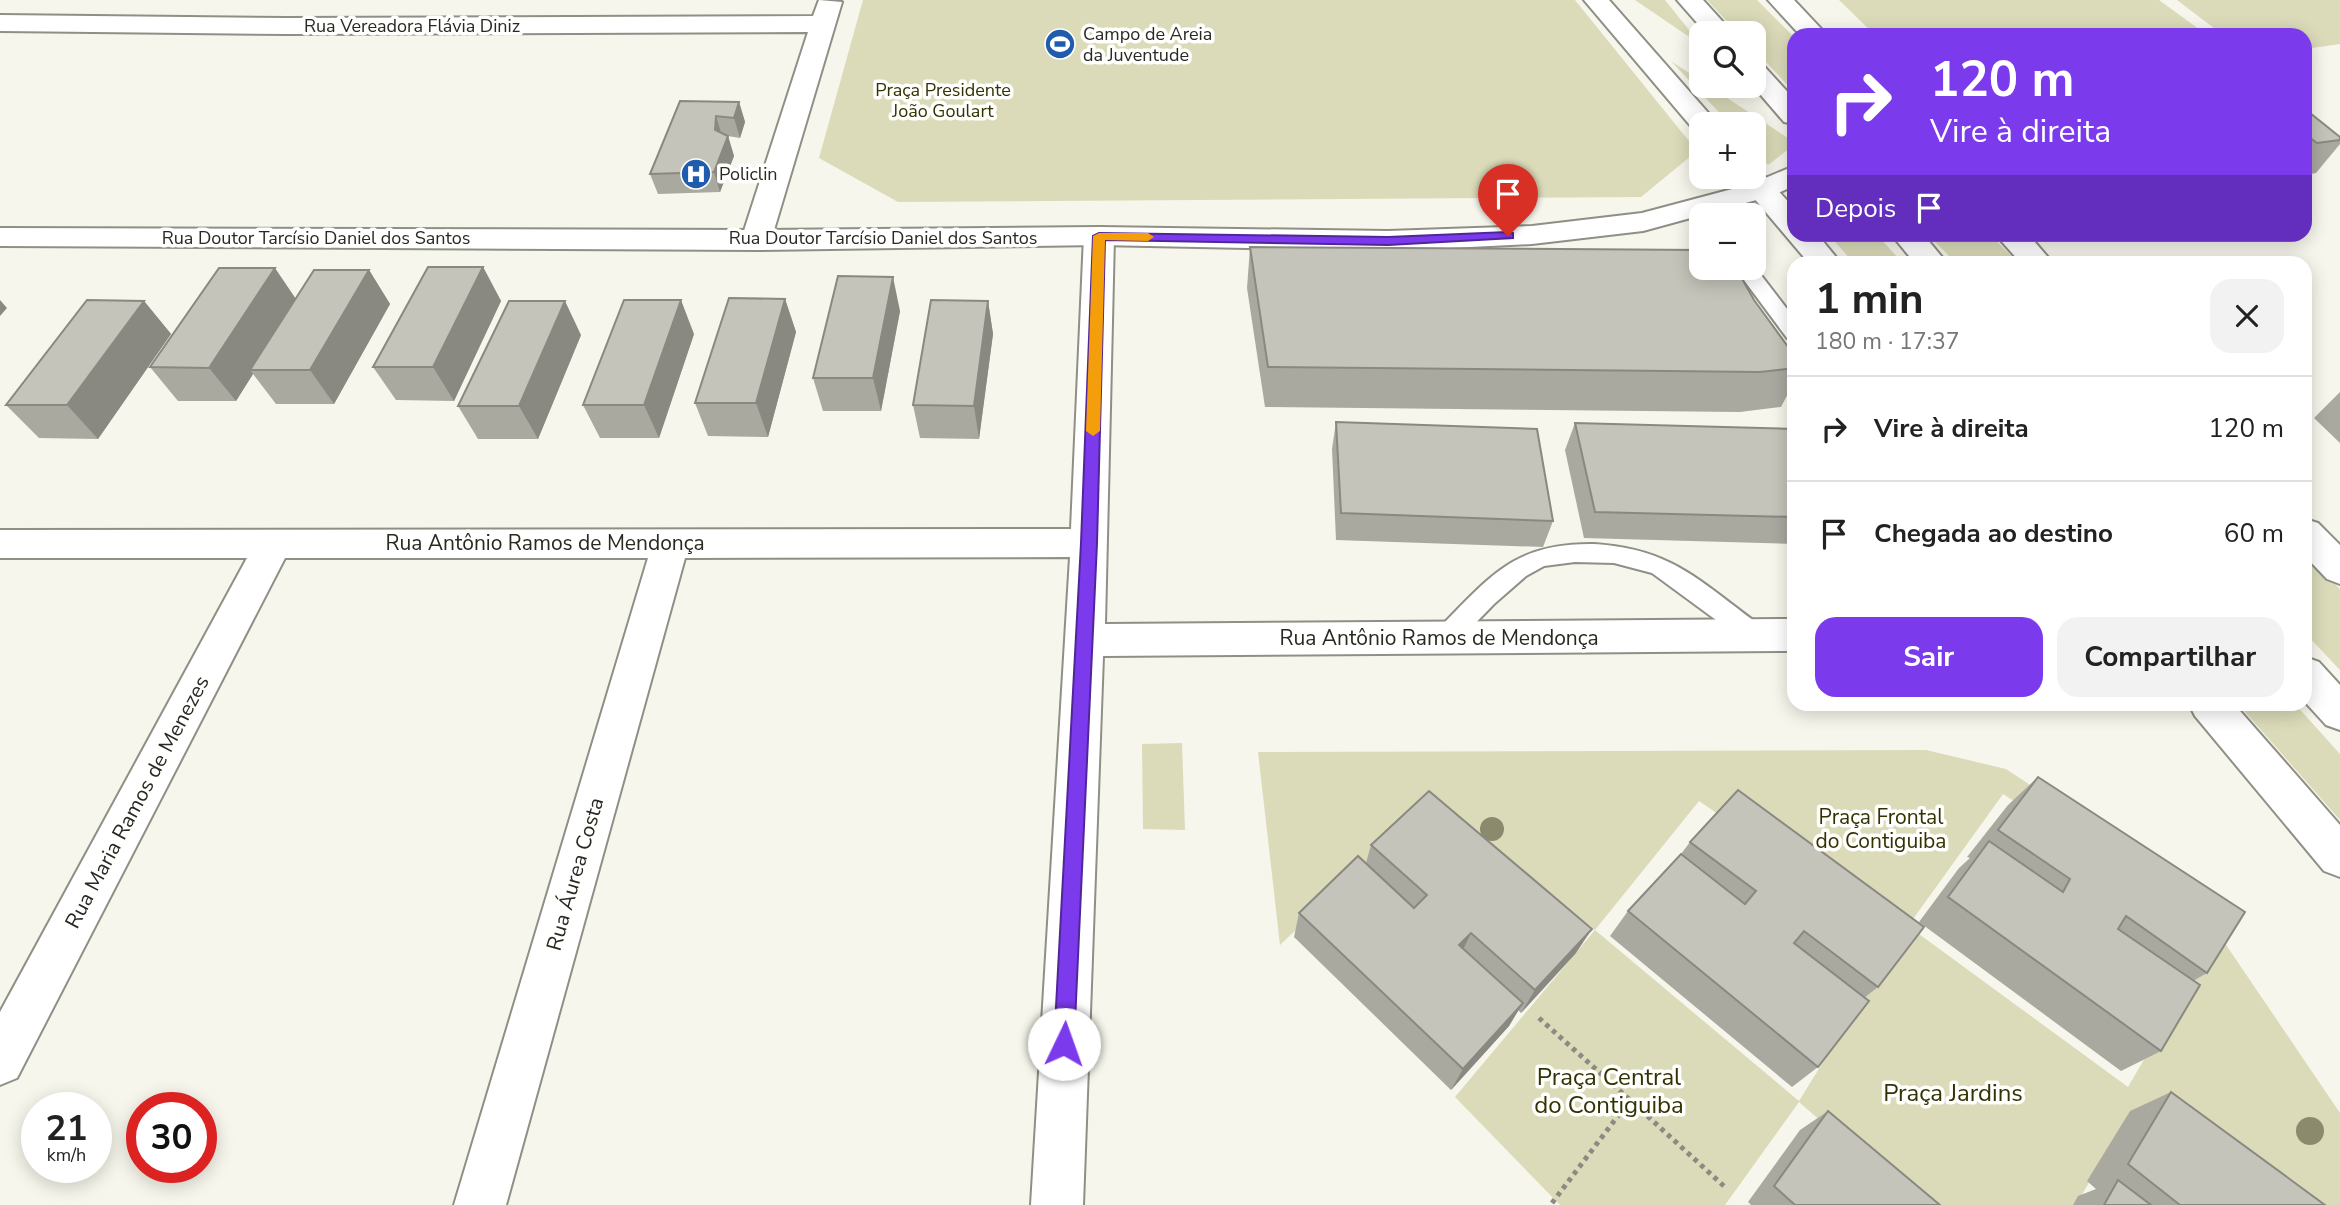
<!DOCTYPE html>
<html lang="pt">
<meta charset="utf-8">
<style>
:root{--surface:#fff;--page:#f2f2f2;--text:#222;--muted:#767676;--line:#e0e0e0;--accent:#7c3aed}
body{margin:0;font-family:"Nunito Sans",sans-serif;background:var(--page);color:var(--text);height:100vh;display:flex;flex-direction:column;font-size:26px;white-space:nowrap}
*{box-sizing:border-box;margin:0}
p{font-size:23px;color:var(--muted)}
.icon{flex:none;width:38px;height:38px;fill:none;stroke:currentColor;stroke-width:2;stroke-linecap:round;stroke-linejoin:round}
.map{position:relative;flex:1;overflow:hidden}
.details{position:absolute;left:1787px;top:256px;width:525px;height:455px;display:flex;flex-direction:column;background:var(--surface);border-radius:21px;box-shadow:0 4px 18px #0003}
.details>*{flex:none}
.guide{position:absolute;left:1787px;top:28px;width:525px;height:214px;border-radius:21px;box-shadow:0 4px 18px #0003;background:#7c3aed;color:#fff;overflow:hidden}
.controls{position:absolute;left:1689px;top:21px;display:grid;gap:14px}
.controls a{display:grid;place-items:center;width:77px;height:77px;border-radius:14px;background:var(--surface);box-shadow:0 4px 18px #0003;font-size:35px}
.speed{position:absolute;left:21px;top:1092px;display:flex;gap:14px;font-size:35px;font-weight:700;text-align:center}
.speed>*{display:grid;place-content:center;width:91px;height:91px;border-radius:50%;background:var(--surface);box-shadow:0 4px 18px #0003;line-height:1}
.speed small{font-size:18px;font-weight:400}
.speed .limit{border:10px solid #d22;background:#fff;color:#111}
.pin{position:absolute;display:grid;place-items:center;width:60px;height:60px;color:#fff;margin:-72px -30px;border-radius:50% 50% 50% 0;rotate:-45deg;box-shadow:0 0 7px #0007}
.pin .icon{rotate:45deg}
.me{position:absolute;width:77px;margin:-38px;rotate:3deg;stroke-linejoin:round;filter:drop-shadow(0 0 5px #0008)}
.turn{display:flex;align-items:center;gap:24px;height:147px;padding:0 28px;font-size:32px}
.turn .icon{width:91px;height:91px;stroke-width:2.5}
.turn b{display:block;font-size:49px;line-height:60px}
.then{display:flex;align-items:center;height:66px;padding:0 28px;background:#0003;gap:14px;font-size:26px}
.round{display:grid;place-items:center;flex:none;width:74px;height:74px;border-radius:21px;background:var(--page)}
.headline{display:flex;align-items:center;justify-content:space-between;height:119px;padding:0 28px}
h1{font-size:42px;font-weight:700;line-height:52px}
.action{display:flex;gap:14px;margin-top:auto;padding:14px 28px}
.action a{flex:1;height:80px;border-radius:21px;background:var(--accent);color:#fff;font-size:28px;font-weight:700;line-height:80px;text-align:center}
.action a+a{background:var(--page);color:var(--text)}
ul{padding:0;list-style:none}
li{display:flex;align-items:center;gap:21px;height:105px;padding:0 28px;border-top:2px solid var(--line)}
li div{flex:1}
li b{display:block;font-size:26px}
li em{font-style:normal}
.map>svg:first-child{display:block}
.green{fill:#dbdbba;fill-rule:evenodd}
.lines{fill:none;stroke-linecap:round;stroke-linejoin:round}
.service-casing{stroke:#8f8f86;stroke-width:4}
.minor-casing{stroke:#8f8f86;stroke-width:4}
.tertiary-casing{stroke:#8f8f86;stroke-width:4}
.secondary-casing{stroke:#8f8f86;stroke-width:4}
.path{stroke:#8b8b84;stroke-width:5;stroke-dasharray:4.5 4.5;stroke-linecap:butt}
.service{fill:#fff;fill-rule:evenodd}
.minor{fill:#fff;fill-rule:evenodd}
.tertiary{fill:#fff;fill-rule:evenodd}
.secondary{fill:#fff;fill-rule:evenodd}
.tree{fill:#8b8a6c}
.wall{fill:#a9a9a0}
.shaded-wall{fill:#898982}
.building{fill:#c4c4ba;stroke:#898982;stroke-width:2}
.route{fill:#7c3aed;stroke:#51269a;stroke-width:2}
.slow{fill:#f59e0b}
.labels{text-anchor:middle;stroke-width:7;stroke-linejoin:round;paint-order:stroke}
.far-street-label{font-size:18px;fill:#282824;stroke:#fffffe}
.far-poi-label{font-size:18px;fill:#282824;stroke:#fffffe;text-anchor:start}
.far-park-label{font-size:18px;fill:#343203;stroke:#fffffe}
.street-label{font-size:21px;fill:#282824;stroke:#fffffe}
.park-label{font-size:21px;fill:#343203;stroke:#fffffe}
.near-park-label{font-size:24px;fill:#343203;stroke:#fffffe}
</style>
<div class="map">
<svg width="2340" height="1205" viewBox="0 0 2340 1205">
<rect width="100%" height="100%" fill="#f6f6ec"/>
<g class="green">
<path d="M863,0h712l122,151 -56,46 -743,5 -79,-44z"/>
<path d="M1635,0h30l36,45z"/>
<path d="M1707,0h50l37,37v55l-40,-43v-16h-16z"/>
<path d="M1839,0h320l48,35h-332z"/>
<path d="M2177,0h163v44l-35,5v-14h-82z"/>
<path d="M1671,61l30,20v5h8l85,56v3l-26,20 -14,-16v-25h-24z"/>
<path d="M1829,235h48l25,27h-49z"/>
<path d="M1928,235h62l28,27h-63z"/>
<path d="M2305,552l35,37v81l-35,-37z"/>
<path d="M2238,704h57l45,50v66z"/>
<path d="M1182,743l3,87 -42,-1 -1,-85z"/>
<path d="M1926,750l80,19 179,118 21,38 -203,-131 -95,132 220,161 90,-154 122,180v92h-72l-138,-94 -54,94h-159l-118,-103 -74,103h-165l-105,-108 140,-167 -163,-129 -152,144 -22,-193zM1699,801l201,137 -101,163 -204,-171z"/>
</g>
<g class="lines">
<g class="service-casing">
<g id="service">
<path d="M1754,266l40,52v22l-7,-2 -52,-70h19z"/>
<path d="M1594,544c81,5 108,40 170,84l3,7 -3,7 -9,3 -9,-3 -94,-69 -38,-10 -39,-1 -31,4 -18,10 -32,28 -39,40 -9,3 -9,-3 -3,-7 3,-7c54,-54 76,-87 157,-86z"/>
</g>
</g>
<g class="minor-casing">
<g id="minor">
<path d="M819,0l23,2 -71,238 -4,7 -11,3 -11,-3 -4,-7 67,-208 -521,2 -287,-3v-16l287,3 526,-2z"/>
<path d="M1099,227l11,2 4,7 -9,388 689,-5v32l-691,5 -20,549h-52l39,-648 -385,1 -179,647h-52l194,-647h-363l-268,520 -17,7v-73l247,-454h-247v-28l1071,-1 13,-293 4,-7z"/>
</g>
</g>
<g class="tertiary-casing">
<path id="tertiary" d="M1794,166v20l-23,10 -128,35 -111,13 -144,7 -289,-6 -343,5 -756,-4v-18l756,2 343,-3 289,4 144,-5 110,-13 109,-29z"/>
</g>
<g class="secondary-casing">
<g id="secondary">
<path d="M1584,0h25l109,124h-17v8l-7,-2z"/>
<path d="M1677,0h26l30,33h-27z"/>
<path d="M1768,0h26l33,35h-27z"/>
<path d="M1754,63l9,2 31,34v25l-10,-2 -31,-36z"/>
<path d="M1754,169l6,2 34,37v26h23l23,28h-32l-72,-85h18z"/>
<path d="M1891,234h32l23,28h-32z"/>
<path d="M1995,234h33l24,28h-32z"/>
<path d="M2305,519l13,4 22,22v39l-13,-5 -22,-23z"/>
<path d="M2305,657l14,5 21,23v45l-14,-5 -21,-23z"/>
<path d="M2189,704h45l106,121v52l-16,-6 -129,-155z"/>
</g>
</g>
<g class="path">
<path d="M1539,1018l91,82"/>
<path d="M1552,1203l78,-103 96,88"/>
</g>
<use href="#service" class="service"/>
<use href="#minor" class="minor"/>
<use href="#tertiary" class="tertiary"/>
<use href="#secondary" class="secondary"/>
</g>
<g class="tree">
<circle cx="1492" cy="829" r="12"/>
<circle cx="2310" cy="1131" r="14"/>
</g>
<g class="wall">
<path d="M680,101l59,1 6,20 -5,16 -12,-2 6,20 -14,36 -62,2 -8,-20z"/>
<path d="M2305,109l35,28v7l-24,29 -11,2z"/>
<path d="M1250,247l504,53 40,55v27l-13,25 -41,5 -475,-5 -18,-119z"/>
<path d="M483,267l18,34 -47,100 -58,-1 -23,-33z"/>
<path d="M369,270l21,34 -56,100h-58l-23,-30 -17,27h-58l-28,-34 146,-69z"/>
<path d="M785,299l11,33 -28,105 -60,-1 -13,-33z"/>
<path d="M144,301l27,33 -73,105 -59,-1 -33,-33z"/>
<path d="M988,301l5,33 -14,105 -59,-1 -7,-33z"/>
<path d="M900,311l-19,100h-58l-10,-33z"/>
<path d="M694,334l-35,104h-59l-17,-33z"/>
<path d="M581,335l-43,104h-60l-20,-33z"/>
<path d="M2340,392v51l-26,-25z"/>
<path d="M1336,422l217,99 -10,26 -207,-7 -4,-91z"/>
<path d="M1575,423l219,6v115l-210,-6 -19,-88z"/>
<path d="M2038,777l169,196 -14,8 -32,70 -40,20 -202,-149 40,-54 11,-10 -3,-1 41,-52z"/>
<path d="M1738,790l140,197 -14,11 -46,69 -26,20 -182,-151 18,-25 53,-57 9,-12z"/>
<path d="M1371,845l205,108 -55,60 -3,-3 -9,16 -58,64 -157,-153 5,-24 67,-50z"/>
<path d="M2171,1092l154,113h-252l5,-9 18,-7 -9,-8 43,-70z"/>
<path d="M1828,1111l112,94h-189l-3,-3 52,-72z"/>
</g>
<g class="shaded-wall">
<path d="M739,102l6,20 -5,16 -6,-20z"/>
<path d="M716,116l6,20 -7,-6z"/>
<path d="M728,136l6,20 -14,36 -6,-20z"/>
<path d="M483,267l18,34 -47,100 -21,-34z"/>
<path d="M275,268l23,34 -48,68 3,4 -17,27 -27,-33z"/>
<path d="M369,270l21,34 -56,100 -24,-34z"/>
<path d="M893,277l7,34 -19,100 -8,-33z"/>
<path d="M785,299l11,33 -28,105 -12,-34z"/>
<path d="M0,300l7,8 -7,8z"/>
<path d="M681,300l13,34 -35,104 -15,-33z"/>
<path d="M144,301l27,33 -73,105 -31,-34z"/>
<path d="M565,301l16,34 -43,104 -19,-33z"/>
<path d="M988,301l5,33 -14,105 -5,-33z"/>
<path d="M1592,929l-16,24 -55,60 14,-23z"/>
<path d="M1471,933l-12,25v-13z"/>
<path d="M1523,1003l-14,23 -58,64 12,-21z"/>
</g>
<g class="building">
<path d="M680,101l59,1 -5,16 -18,-2 -1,14 13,6 -14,36 -64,2z"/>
<path d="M2305,109l35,28v3l-23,3 -8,-6h-4z"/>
<path d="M1250,247l451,3v18h35l18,32 40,55v13l-34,4 -492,-5z"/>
<path d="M428,267h55l-50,100h-60z"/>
<path d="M219,268h56l-66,100 -59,-1z"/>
<path d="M314,270h55l-59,100h-60z"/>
<path d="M838,276l55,1 -20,101h-60z"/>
<path d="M729,298l56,1 -29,104h-61z"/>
<path d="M87,300l57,1 -77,104h-61z"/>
<path d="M624,300h57l-37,105h-61z"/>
<path d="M931,300l57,1 -14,105 -61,-1z"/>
<path d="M509,301h56l-46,105h-61z"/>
<path d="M1336,422l201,7 16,92 -212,-8z"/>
<path d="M1575,423l219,6v88l-199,-5z"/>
<path d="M2038,777l207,135 -38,61 -81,-57 -8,13 82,56 -39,66 -213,-154 41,-56 74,51 7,-13 -72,-49z"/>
<path d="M1738,790l186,137 -46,60 -74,-56 -10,12 75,58 -51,66 -190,-156 53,-57 64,50 11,-13 -66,-49z"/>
<path d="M1429,791l163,138 -57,61 -64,-57 -12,12 64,58 -60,66 -164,-156 59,-57 56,52 13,-13 -56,-50z"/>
<path d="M2171,1092l154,113h-145l-52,-41z"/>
<path d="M1828,1111l112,94h-145l-21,-19z"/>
<path d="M2118,1180l33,25h-47z"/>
</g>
<path class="route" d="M1508,232l5,1v5l-125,7 -283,-5 -8,303 -23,501 -3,7 -7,3 -7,-3 -3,-7 27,-501 12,-307 6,-3 289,4z"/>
<path class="slow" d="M1099,233h49l6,4 -6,4 -43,-1 -5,191 -7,5 -7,-5 7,-195z"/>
<defs>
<g id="stadium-disc" transform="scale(1.575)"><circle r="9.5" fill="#1f5cad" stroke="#fffffe"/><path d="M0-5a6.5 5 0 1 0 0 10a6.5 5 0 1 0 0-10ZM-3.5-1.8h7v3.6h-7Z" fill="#fff"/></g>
<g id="hospital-disc" transform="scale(1.575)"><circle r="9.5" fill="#1f5cad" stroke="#fffffe"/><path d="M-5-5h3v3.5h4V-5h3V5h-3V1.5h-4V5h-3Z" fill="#fff"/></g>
</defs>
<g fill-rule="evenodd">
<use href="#stadium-disc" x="1060" y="44"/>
<use href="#hospital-disc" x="696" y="174"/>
</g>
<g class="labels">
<g class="far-street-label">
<text x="412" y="32">Rua Vereadora Flávia Diniz</text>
<text x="316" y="244">Rua Doutor Tarcísio Daniel dos Santos</text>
<text x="883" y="244">Rua Doutor Tarcísio Daniel dos Santos</text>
</g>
<g class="far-poi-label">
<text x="1083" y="40">Campo de Areia<tspan x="1083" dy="21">da Juventude</tspan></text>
<text x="719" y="180">Policlin</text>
</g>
<g class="far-park-label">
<text x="943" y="96">Praça Presidente<tspan x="943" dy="21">João Goulart</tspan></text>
</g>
<g class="street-label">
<text x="545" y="550">Rua Antônio Ramos de Mendonça</text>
<text x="1439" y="645">Rua Antônio Ramos de Mendonça</text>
<text transform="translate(137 802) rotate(-62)" y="7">Rua Maria Ramos de Menezes</text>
<text transform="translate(575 874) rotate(-74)" y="7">Rua Áurea Costa</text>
</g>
<g class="park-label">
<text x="1881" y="824">Praça Frontal<tspan x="1881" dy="24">do Contiguiba</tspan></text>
</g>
<g class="near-park-label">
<text x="1609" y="1085">Praça Central<tspan x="1609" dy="28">do Contiguiba</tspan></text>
<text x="1953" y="1101">Praça Jardins</text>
</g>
</g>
</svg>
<div class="controls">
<a><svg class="icon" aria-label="search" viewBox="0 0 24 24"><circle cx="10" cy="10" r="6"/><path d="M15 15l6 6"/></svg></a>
<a>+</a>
<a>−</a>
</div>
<div class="speed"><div>21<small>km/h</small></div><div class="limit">30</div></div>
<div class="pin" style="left:1508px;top:236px;background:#d93025"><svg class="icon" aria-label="arrive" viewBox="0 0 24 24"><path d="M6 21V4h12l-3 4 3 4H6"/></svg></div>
<svg class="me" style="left:1064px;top:1044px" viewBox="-20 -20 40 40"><circle r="19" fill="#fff"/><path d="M0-13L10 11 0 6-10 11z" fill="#7c3aed"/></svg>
<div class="guide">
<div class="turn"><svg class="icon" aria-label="right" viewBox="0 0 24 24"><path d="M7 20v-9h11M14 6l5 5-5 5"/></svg><div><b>120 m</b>Vire à direita</div></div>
<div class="then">Depois<svg class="icon" aria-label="arrive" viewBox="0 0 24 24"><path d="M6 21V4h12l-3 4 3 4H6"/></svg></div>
</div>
<section class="details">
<div class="headline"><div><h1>1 min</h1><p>180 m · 17:37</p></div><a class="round"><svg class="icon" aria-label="close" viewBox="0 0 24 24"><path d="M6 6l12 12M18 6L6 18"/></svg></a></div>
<ul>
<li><svg class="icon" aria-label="right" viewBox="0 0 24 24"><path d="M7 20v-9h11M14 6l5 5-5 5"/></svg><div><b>Vire à direita</b></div><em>120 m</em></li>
<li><svg class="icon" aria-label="arrive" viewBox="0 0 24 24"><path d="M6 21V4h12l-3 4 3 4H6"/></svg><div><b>Chegada ao destino</b></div><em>60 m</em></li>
</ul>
<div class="action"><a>Sair</a><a>Compartilhar</a></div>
</section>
</div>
